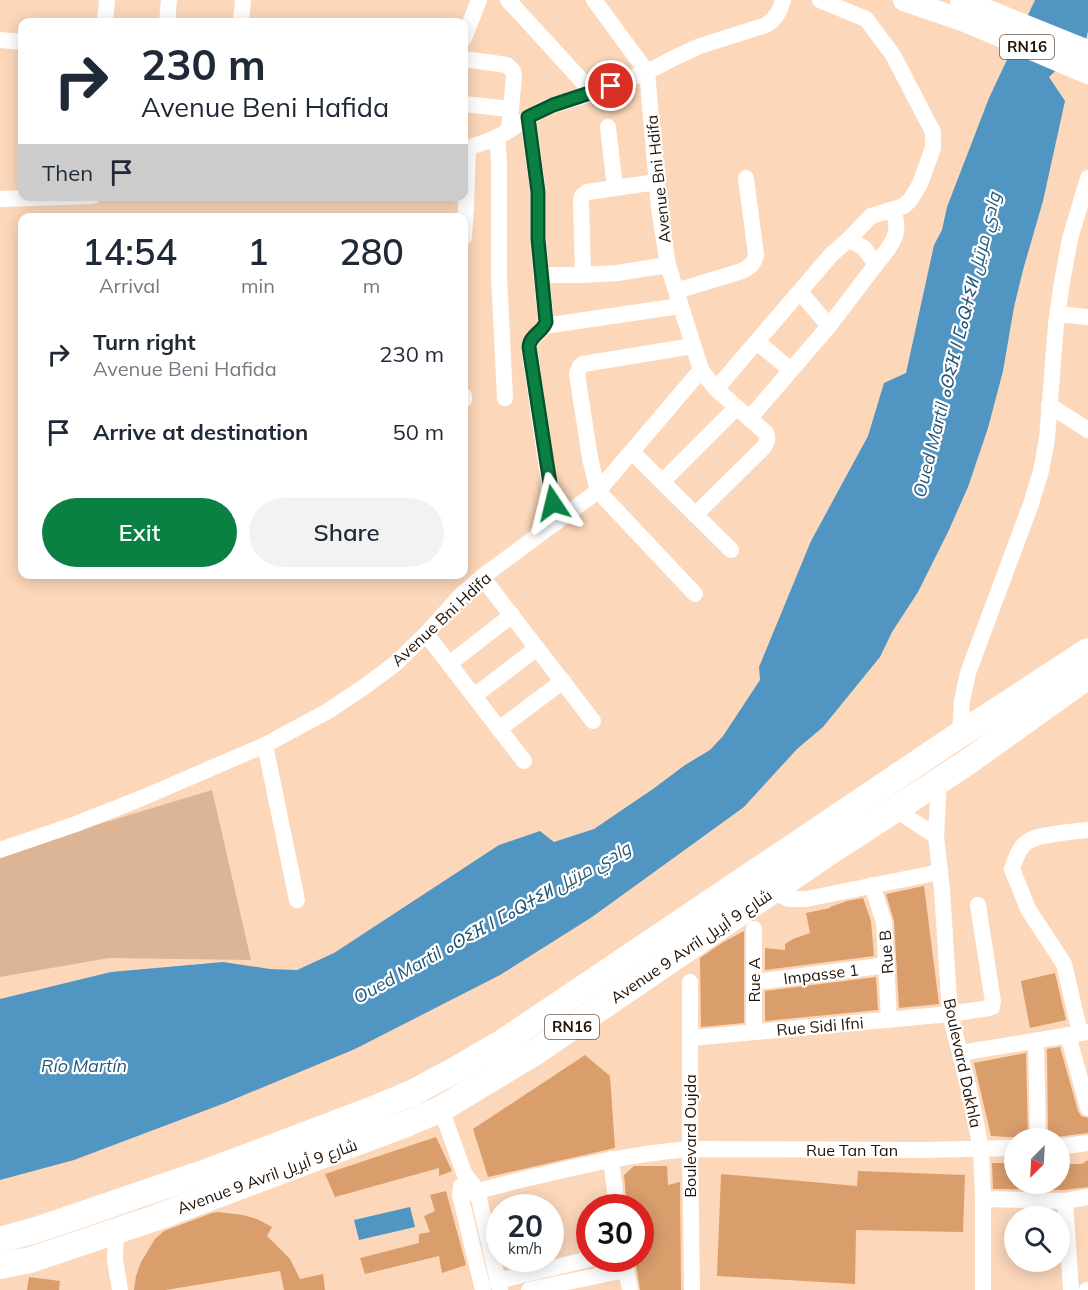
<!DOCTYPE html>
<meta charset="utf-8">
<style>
:root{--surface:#fff;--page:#f2f2f3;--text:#1f2937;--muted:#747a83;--accent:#0b8043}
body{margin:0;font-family:Mulish,Cairo,"Noto Sans Tifinagh",sans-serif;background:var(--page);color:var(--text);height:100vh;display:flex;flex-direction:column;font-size:22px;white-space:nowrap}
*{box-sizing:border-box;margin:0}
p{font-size:20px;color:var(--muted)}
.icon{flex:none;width:33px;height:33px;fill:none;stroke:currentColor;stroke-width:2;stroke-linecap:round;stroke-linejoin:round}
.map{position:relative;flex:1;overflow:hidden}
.side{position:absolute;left:18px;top:213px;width:450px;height:366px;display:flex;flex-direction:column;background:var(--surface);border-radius:12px;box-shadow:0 3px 15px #0003}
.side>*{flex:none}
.banner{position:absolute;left:18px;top:18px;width:450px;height:183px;border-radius:12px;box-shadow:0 3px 15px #0003;background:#fff;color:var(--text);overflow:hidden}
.needle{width:39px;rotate:204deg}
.tools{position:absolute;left:1004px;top:1128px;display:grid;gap:12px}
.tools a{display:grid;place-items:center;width:66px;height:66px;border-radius:50%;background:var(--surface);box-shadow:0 3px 15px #0003;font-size:30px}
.speed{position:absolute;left:486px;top:1194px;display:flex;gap:12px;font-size:30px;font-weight:700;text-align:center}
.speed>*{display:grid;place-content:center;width:78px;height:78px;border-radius:50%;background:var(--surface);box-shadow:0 3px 15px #0003;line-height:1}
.speed small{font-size:15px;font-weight:400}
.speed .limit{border:9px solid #d22;background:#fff;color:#111}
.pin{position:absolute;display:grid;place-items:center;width:51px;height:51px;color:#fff;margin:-26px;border:3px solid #fff;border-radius:50%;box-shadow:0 2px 6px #0007}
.me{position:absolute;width:66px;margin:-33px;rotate:350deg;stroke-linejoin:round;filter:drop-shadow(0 0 4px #0008)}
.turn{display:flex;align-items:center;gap:21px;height:126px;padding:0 24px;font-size:27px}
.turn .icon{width:78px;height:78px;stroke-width:2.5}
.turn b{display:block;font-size:42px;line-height:51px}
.then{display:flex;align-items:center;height:57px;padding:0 24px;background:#0003;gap:12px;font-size:22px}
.eta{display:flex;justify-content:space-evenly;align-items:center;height:102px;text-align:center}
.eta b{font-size:36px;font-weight:600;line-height:42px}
.primary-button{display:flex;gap:12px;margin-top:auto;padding:12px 24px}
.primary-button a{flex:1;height:69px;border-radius:36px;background:var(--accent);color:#fff;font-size:24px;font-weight:600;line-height:69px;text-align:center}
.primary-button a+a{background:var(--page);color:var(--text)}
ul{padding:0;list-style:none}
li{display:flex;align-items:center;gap:18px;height:78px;padding:0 24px}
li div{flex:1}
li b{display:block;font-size:22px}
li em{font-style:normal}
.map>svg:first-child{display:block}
.green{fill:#dcb597}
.water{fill:#5196c3}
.building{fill:#da9d6c}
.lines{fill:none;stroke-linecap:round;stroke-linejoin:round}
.minor{stroke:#fff;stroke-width:16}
.major{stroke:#fff;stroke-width:22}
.highway{stroke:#fff;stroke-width:26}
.route-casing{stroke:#07532c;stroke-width:15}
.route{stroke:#0b8043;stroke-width:10}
.labels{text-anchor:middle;stroke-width:4.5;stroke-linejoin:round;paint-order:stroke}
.shield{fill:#fff;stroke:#655a51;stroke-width:1.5}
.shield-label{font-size:15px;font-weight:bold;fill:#231306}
.street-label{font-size:16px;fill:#231306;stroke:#fff}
.water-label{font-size:18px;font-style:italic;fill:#245878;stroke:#fff}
</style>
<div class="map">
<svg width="1088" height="1290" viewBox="0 0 1088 1290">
<rect width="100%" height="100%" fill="#fcd7ba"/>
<path class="green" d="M212,790l39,170 -142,-2 -109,19v-123z"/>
<g class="water">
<path d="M1035,0h53v31l-3,12 -36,34 16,24 -22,100 -20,69 -9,37 -11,64 -15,57 -20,59 -20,45 -30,60 -26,40 -12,25 -57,70 -26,22 -53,58 -152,110 -92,58 -145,74 -130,54 -151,57 -74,20v-181l111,-27 112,-10 47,7 27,1 37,-17 165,-108 41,-14 14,11 40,-13 59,-40 32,-24 25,-15 13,-14 37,-56 -1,-13 52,-126 57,-105 16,-53 22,-10 28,-128 8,-15 5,-23 42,-109z"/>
<path d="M410,1207l5,20 -56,13 -5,-20z"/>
</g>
<g class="building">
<path d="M924,886l15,118 -40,4 -5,-87 -8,-27z"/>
<path d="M863,898l8,23 3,35 -109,14v-22l20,2v-6l8,-5 17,-6 -4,-20 24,-5v-1l17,-6z"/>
<path d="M744,931v92l-43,4 -1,-69 22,-15z"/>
<path d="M1055,973l11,47 -36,8 -9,-47z"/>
<path d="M876,977l2,33 -113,11v-30z"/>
<path d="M1060,1047l18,64 3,5 7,2v15l-40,5 -1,-89z"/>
<path d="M1026,1053l2,85 -37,-2 -17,-73z"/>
<path d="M585,1055l25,21 5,72 -127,29 -15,-48z"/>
<path d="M436,1137l16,34 -13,5v-8l-104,29 -10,-23z"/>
<path d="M1088,1160v27l-24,3 -71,-1 -1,-26h22v21h45v-20h23z"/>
<path d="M634,1166h33l1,19 12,-3 1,108h-41l-5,-32h5v-50h-13l-3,-33z"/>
<path d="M858,1171l107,4 -2,57 -107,-2 -1,54 -138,-8 4,-102 136,12z"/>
<path d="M446,1191l20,74 -24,8 -3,-17 -74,18 -5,-16 59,-15v-9l11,-2 -6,-16 11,-5 -5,-16z"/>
<path d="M218,1212l25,3 14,4 15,8 -5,9 23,23 10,20 23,-5 2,16h-41l-4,-19 -114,19h-32l2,-14 5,-14 14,-23 9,-8 48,-18z"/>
<path d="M29,1277l31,4 -1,9h-32z"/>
</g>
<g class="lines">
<g class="minor">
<path d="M508,0l85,93"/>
<path d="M820,0l46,19 27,36 40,77v16l-13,36 -9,15 -7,7 -33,10 -22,23"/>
<path d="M105,22l2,-22"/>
<path d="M167,22l2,-22"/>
<path d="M241,22l2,-22"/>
<path d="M464,38l15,-38"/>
<path d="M0,40l22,2"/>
<path d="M464,59l43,6 6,6 1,5 -5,54"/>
<path d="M464,104l47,5"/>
<path d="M528,117l10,75v47l8,83c-4,13 -15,12 -17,25l20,136 7,40"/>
<path d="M608,127l7,61"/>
<path d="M497,137l2,25v114l6,122"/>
<path d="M464,149l21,-7 15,-6 40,-25 13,-6 40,-12 54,-21 29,-15 24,-11 66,-21c10,-6 14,-14 17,-25"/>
<path d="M0,199l93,-3"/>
<path d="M464,237l2,-29 2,-60"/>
<path d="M877,263c15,-19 25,-28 16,-53"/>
<path d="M541,275h42l34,-2 51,-8"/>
<path d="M583,275l-2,-75 1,-4 5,-4 70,-10"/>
<path d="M676,291l66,-20c8,-4 12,-7 14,-16l-10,-77"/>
<path d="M800,292l29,34"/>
<path d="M1058,314l30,3"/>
<path d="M544,326l136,-20"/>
<path d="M757,342l34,28"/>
<path d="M693,346l-110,18 -3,2 -3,8 13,84 8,33 97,103"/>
<path d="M716,389l115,-134 18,-16 15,9 8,11 5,4 -48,63 -80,93"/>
<path d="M464,396v4"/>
<path d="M1049,405l39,25"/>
<path d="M632,452l99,98"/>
<path d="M662,482l74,-74"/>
<path d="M695,515l68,-67c4,-5 6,-9 3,-15l-50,-44 -15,-19"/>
<path d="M482,577l111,144"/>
<path d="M426,634l98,127"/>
<path d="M449,664l63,-49"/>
<path d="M474,696l63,-48"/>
<path d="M499,729l64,-48"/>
<path d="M960,735l2,-34 6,-28 63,-169 10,-33 6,-32 9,-115 6,-42 8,-43 18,-61"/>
<path d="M265,745l32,155"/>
<path d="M939,781l-3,55 6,54 8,124 20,79 11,56 2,50v91"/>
<path d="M896,810l40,26"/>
<path d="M0,850l76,-26 66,-26 123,-53 63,-34 36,-24 31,-23 31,-30 35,-39 21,-18 116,-86 103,-121 -33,-105 -9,-57 -12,-136 -53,-72"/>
<path d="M872,885l12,37 5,98"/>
<path d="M773,891l15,8h18l134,-27"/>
<path d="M690,982v167l2,141"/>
<path d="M755,982l132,-17"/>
<path d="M754,1032v-103"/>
<path d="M1080,1033l-16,-69 -36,-55 -16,-40c9,-28 15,-31 43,-35 11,-2 22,-3 33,-4"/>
<path d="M1068,1035l20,73"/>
<path d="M691,1038l259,-24 39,-6 3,-1 1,-5 -15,-97"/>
<path d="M1036,1041l2,97"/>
<path d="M960,1053l128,-21"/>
<path d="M441,1109l23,64 13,17 23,100"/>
<path d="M1059,1147l29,-4"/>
<path d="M611,1159l6,49"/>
<path d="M461,1186l-1,9 23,95"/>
<path d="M460,1195c76,-18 152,-40 230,-46l231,1 93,-2"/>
<path d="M983,1199l82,2 23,-4"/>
<path d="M1065,1201l6,89"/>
<path d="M116,1231l-1,29 5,30"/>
<path d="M624,1259l6,31"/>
<path d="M497,1281l97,-23"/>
<path d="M529,1290l96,-20"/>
<path d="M1087,1290h1"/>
</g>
<g class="major">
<path d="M904,0l61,21 123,52"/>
<path d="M961,0l127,51"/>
</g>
<g class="highway">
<path d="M0,1240l36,-10 173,-59 167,-63 38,-16 41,-22 48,-28 447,-301 138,-90"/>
<path d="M0,1266l30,-6 128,-43 248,-93 35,-15 96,-58 291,-198 137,-89 123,-88"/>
</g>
</g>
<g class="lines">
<g class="route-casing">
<path id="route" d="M553,503l-24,-156c1,-12 13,-14 17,-25l-8,-83v-47l-10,-75 25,-12 58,-19"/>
</g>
<use href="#route" class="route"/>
</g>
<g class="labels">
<g class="shield">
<rect x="1000" y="35" width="54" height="24" rx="4.5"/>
<rect x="545" y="1015" width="54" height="24" rx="4.5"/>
</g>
<g class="shield-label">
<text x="1027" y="52">RN16</text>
<text x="572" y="1032">RN16</text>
</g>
<g class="street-label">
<text transform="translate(658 179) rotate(-96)" y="6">Avenue Bni Hdifa</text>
<text transform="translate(441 619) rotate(-43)" y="6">Avenue Bni Hdifa</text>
<text transform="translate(691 946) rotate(-34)" y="6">Avenue 9 Avril شارع 9 أبريل</text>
<text transform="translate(886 952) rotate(-94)" y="6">Rue B</text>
<text transform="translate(821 974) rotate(-7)" y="6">Impasse 1</text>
<text transform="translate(754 980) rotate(-90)" y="6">Rue A</text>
<text transform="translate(820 1026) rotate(-5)" y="6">Rue Sidi Ifni</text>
<text transform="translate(963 1063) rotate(78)" y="6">Boulevard Dakhla</text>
<text transform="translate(690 1136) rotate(-90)" y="6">Boulevard Oujda</text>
<text x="852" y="1156">Rue Tan Tan</text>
<text transform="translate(267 1176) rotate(-20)" y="6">Avenue 9 Avril شارع 9 أبريل</text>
</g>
<g class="water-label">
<text transform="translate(957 345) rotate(-76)" y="6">Oued Martil ⴰⵙⵉⴼ ⵏ ⵎⴰⵕⵜⵉⵍ وادي مرتيل</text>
<text transform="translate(492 923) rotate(-29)" y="6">Oued Martil ⴰⵙⵉⴼ ⵏ ⵎⴰⵕⵜⵉⵍ وادي مرتيل</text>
<text x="84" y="1072">Río Martín</text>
</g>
</g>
</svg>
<div class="tools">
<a><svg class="needle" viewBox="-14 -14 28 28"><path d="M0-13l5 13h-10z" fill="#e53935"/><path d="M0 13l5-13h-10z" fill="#747a83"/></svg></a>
<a><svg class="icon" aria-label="search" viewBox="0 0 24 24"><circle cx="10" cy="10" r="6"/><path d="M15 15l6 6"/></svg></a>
</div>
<div class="speed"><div>20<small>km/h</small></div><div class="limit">30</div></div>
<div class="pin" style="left:611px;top:86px;background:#d93025"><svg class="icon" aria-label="arrive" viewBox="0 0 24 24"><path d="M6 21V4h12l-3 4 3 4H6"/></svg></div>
<svg class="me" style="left:553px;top:503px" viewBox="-20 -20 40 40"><path d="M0-17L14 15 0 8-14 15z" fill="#0b8043" stroke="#fff" stroke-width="4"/></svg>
<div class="banner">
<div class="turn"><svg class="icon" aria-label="right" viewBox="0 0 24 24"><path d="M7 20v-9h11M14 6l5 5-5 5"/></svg><div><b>230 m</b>Avenue Beni Hafida</div></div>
<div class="then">Then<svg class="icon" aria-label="arrive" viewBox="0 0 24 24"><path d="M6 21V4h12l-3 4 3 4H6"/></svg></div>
</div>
<section class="side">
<div class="eta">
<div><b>14:54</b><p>Arrival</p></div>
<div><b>1</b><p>min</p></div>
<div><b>280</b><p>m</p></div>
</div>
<ul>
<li><svg class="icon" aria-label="right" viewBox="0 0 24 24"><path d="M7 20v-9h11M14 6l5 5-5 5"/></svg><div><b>Turn right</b><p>Avenue Beni Hafida</p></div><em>230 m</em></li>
<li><svg class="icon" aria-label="arrive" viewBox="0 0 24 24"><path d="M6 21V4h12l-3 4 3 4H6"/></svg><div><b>Arrive at destination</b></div><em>50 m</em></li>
</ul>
<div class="primary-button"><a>Exit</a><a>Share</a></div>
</section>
</div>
